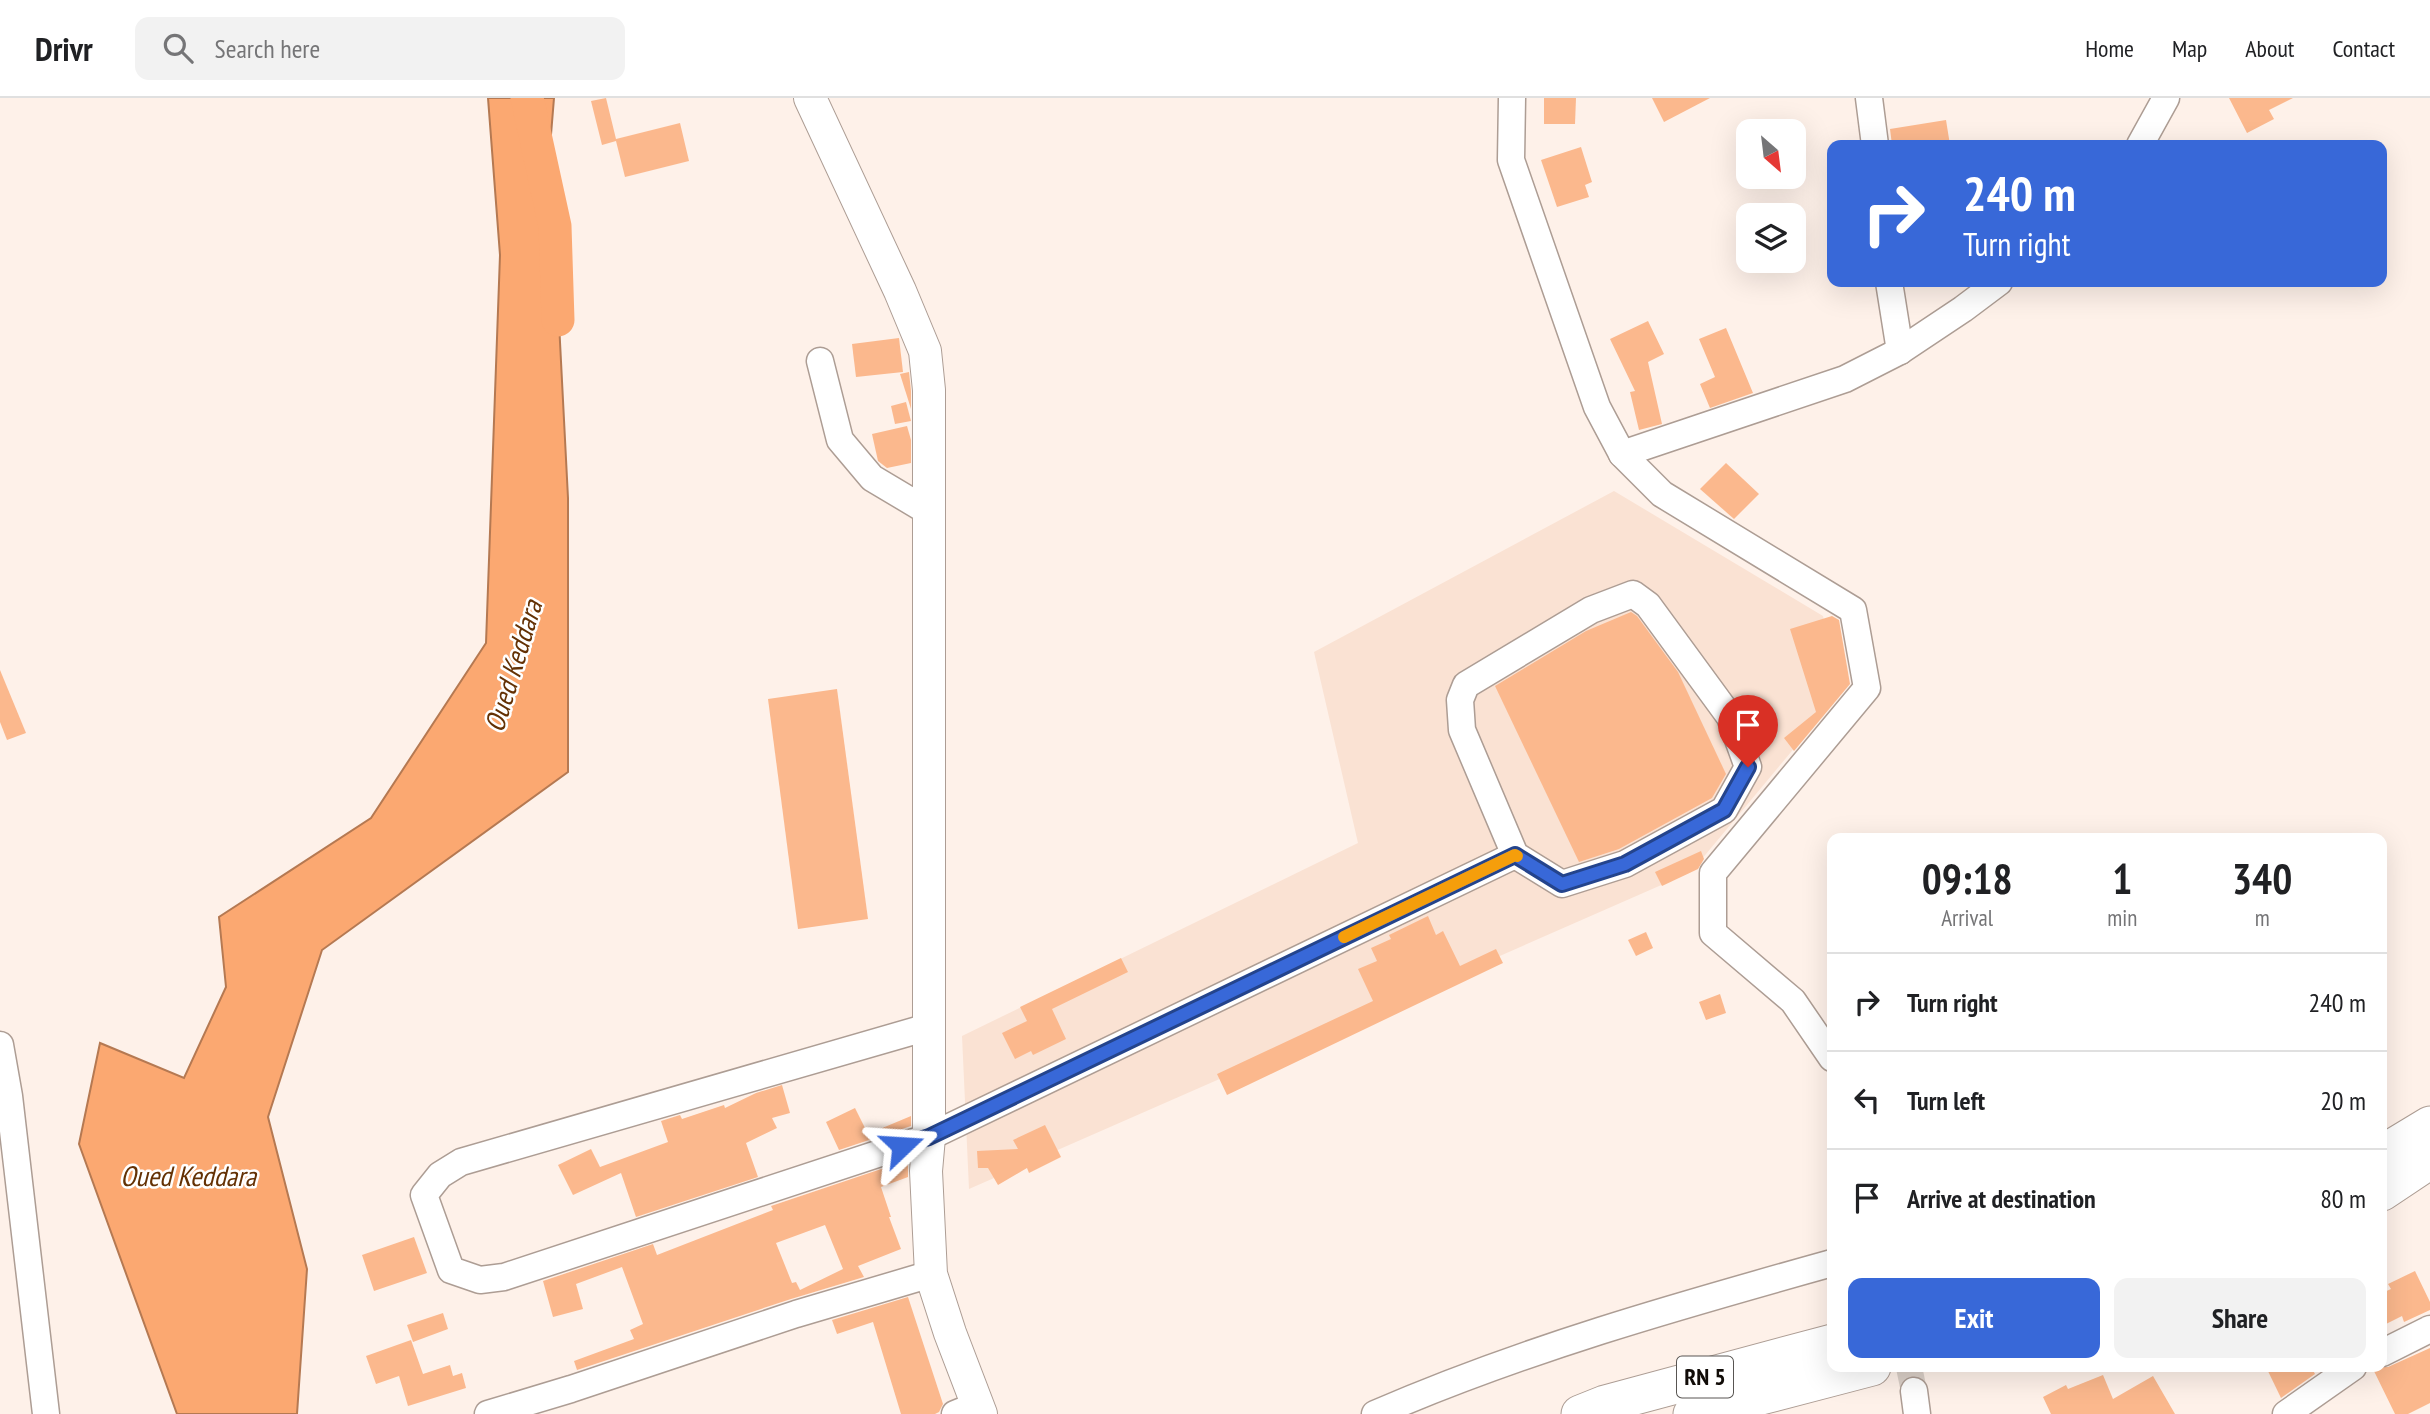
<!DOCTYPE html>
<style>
:root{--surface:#fff;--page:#f2f2f2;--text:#202124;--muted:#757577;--line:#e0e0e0;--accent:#3868d8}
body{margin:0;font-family:"PT Sans Narrow",sans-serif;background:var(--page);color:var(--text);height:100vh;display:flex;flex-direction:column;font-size:26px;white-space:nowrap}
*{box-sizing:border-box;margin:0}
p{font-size:23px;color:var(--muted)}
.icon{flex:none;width:38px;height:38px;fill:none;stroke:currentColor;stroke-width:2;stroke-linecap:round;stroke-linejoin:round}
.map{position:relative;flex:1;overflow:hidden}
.panel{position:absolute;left:1827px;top:735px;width:560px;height:539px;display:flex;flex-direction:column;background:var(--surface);border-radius:14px;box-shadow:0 7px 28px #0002}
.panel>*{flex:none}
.hud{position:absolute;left:1827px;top:42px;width:560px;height:147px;border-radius:14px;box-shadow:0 7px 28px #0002;background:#3868d8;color:#fff;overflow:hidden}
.needle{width:46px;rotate:152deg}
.buttons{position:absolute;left:1736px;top:21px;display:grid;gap:14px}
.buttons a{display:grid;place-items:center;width:70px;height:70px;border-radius:14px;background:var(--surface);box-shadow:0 7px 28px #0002;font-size:35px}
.pin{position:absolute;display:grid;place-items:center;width:60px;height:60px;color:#fff;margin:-72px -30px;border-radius:50% 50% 50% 0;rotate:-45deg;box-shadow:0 0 7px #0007}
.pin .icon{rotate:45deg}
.me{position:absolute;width:77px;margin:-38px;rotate:70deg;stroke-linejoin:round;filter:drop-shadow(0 0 5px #0008)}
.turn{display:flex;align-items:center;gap:24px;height:147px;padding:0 21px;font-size:32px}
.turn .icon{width:91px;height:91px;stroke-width:2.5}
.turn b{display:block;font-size:49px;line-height:60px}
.eta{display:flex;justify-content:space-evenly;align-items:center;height:119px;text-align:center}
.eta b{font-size:42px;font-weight:800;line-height:49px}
.primary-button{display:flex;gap:14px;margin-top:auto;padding:14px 21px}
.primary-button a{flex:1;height:80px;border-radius:14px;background:var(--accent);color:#fff;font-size:28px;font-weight:800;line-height:80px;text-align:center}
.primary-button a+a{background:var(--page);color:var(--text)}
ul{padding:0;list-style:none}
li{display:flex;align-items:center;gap:21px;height:98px;padding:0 21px;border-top:2px solid var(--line)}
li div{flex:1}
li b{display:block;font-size:26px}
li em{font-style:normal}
header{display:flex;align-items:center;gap:42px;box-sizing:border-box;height:98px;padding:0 35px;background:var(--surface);border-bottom:2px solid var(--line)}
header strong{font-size:33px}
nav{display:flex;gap:38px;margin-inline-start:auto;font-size:24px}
.search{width:490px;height:63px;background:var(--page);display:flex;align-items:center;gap:18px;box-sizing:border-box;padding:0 24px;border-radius:14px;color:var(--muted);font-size:26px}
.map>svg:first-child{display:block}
.built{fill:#fae2d3}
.water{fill:#fba871;stroke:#b57952;stroke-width:2}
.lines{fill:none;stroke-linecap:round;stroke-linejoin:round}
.river{stroke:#fba871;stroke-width:33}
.building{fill:#fbb88d;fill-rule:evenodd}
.minor-tunnel{stroke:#dacfc7;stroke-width:26;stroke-dasharray:26 13;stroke-linecap:butt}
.minor-casing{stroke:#ad9d94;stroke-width:29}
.major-casing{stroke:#ad9d94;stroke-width:34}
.highway-casing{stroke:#ad9d94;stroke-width:39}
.minor{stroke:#fff;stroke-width:26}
.major{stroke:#fff;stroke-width:32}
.highway{stroke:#fff;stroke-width:37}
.route-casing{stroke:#24448c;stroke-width:18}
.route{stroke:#3868d8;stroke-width:12}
.slow{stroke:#f59e0b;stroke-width:12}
.labels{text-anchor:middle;stroke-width:5;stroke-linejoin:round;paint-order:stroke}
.shield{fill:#fff;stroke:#585552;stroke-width:2}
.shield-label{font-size:24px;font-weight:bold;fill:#110c08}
.water-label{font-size:28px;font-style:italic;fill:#643104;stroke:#fff}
</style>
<header>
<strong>Drivr</strong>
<div class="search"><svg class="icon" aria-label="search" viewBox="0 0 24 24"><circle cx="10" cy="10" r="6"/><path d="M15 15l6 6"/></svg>Search here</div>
<nav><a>Home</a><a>Map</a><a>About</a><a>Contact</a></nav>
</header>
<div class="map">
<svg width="2430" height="1316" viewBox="0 0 2430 1316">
<rect width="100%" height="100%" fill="#fef1e9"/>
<path class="built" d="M1614,393l209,125 18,76 -150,180 -722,317 -7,-153 396,-193 -44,-191z"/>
<path class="water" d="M488,0h66l-4,49 18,351v274l-246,178 -54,167 39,152 -10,145h-120l-98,-270 21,-101 84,35 42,-91 -7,-70 152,-99 115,-175 14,-388z"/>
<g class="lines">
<path class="river" d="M527,0l28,128 3,94"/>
</g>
<g class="building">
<path d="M606,0l10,41 64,-16 9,38 -64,16 -9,-36 -14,4 -11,-44z"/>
<path d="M1544,0h32l-1,26h-31z"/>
<path d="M1652,0h58l-46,24z"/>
<path d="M2229,0h64l-24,12 5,9 -27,14z"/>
<path d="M1946,22l4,25h-58l-2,-16z"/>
<path d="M1581,49l11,35 -7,3 4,12 -32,10 -16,-47z"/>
<path d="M1648,223l16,33 -16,8 14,62 -23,6 -9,-38 5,-1 -25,-52z"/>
<path d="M1726,230l27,65 -43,15 -10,-24 15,-7 -16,-38z"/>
<path d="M899,240l4,34 -47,5 -4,-33z"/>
<path d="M909,274l2,19v18l-11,-35z"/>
<path d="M906,304l5,19 -16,3 -4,-18z"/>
<path d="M907,328l4,14v23l-24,5 -9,-7 -6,-27z"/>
<path d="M1726,365l33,31 -25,25 -34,-30z"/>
<path d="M1631,514l6,4 41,56 48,102 -14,24 -93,51 -40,13 -84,-176 91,-55z"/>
<path d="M1832,518l7,4 11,64 -56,67 -10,-13 32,-26 -26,-83z"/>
<path d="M0,572l26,63 -19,7 -7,-18z"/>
<path d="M837,591l31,230 -70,10 -30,-230z"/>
<path d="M1701,753l3,8 -6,10 -36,17 -7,-14z"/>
<path d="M1428,818l8,19 7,-4 17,35 36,-17 7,14 -276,132 -10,-21 156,-73 -15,-32 19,-8 -6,-13 20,-9 -2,-4z"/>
<path d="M1646,834l7,16 -17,8 -8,-16z"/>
<path d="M1121,860l7,14 -76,37 14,30 -33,16 -2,-4 -16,8 -13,-26 25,-12 -7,-14z"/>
<path d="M1720,896l6,19 -20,7 -7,-18z"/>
<path d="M782,987l8,28 -18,5 5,10 -31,15 12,34 -122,40 -15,-44 -48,22 -15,-30 33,-16 9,18 68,-25 -7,-21 19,-6 2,4 42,-14 1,3 31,-15z"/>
<path d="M855,1010l13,26 43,-18v10l-72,24 -13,-28z"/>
<path d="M1045,1027l16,32 -32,16 -2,-5 -29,17 -10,-17h-10l-1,-17 41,-2 -5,-9z"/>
<path d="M908,1062v17l-27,10 10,30h-2l12,32 -43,17 6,11 -73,22 -214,71 -3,-9 60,-22 -4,-9 13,-6 -21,-57 -46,17 7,25 -30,8 -10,-36 110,-37 4,11 116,-45 -2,-4zM825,1127l18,44 -43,21 -4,-8 -4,1 -16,-40z"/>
<path d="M414,1139l13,36 -53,18 -12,-36z"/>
<path d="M2415,1173l15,31v8l-26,12 -2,-6 -20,10v-33l9,-4 -3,-5z"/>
<path d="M908,1199l35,107 -4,8 -4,2h-34l-28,-92 -36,12 -5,-14z"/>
<path d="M443,1215l5,16 -35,13 -6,-17z"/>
<path d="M411,1242l12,34 27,-9 3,11 9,-3 4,15 -58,18 -9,-30 -23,8 -10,-28z"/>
<path d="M2430,1250v55l-22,11h-13l-23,-47h16z"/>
<path d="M2266,1269h45l4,7 -34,24z"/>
<path d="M2103,1277l10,24 40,-23 22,38h-124l-8,-17 23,-12 2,4z"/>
</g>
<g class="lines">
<path class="minor-tunnel" d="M1909,1269l5,24"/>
<g class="minor-casing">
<g id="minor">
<path d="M1512,0l-1,62 86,247 25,47 40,40 191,116 14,78 -154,185v60l80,68 39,57"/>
<path d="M1869,0l6,47"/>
<path d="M2140,47l26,-47"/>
<path d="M1889,184l11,69"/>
<path d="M820,263l20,79 32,38 57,34"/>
<path d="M1622,356l223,-75 55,-28 63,-42 36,-27"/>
<path d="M1633,496l15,11 82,112 18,50 -24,43 -99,54 -63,20 -47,-29 -53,-125 -2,-30 6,-15 125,-75z"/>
<path d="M928,929l-467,135 -21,13 -16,20 27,75 29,10 24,-3 425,-140 586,-282"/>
<path d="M0,947l9,51 37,318"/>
<path d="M2382,1255l48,-24"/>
<path d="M1914,1293l3,23"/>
<path d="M488,1316l83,-25 225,-75 135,-40"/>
<path d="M955,1316l22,-9"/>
<path d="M1375,1316c147,-64 303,-108 457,-151"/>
<path d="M2286,1316l67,-47"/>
</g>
</g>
<g class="major-casing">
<path id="major" d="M810,0l90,193 25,60 4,39v747l-3,34 5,103 19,59 31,81"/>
</g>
<g class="highway-casing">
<g id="highway">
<path d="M2382,1056l48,-29"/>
<path d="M2382,1094l48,-32"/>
<path d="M1580,1316l25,-10 227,-61"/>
<path d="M1692,1316l180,-47"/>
</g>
</g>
<use href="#minor" class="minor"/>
<use href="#major" class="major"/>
<use href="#highway" class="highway"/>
</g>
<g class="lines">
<g class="route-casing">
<path id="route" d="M902,1048l27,-9 586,-282 47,29 63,-20 99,-54 24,-43"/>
</g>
<use href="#route" class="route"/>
<path class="slow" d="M1344,839l171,-82 2,1"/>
</g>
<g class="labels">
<rect class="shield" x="1677" y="1258.5" width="56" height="41" rx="5"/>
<g class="shield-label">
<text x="1705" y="1287">RN 5</text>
</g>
<g class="water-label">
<text transform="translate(513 568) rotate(-73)" y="10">Oued Keddara</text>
<text x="188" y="1088">Oued Keddara</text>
</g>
</g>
</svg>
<div class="buttons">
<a><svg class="needle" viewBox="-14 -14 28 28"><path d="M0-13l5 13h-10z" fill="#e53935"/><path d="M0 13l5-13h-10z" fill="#757577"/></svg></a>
<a><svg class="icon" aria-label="layers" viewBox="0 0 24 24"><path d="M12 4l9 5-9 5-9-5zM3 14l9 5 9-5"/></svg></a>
</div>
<div class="pin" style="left:1748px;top:669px;background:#d93025"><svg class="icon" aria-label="arrive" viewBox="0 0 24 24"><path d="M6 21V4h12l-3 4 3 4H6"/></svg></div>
<svg class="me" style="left:902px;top:1048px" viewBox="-20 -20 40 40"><path d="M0-17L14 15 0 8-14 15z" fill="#3868d8" stroke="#fff" stroke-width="4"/></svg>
<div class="hud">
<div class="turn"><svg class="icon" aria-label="right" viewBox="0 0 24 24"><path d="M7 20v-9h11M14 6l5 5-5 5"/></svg><div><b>240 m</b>Turn right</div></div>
</div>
<section class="panel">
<div class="eta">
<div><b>09:18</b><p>Arrival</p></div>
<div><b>1</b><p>min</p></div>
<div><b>340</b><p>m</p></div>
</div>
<ul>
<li><svg class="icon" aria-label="right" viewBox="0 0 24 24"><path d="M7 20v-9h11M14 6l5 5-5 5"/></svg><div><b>Turn right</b></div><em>240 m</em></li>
<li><svg class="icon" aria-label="left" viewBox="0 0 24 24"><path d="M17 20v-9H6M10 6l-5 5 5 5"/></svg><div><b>Turn left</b></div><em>20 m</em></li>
<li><svg class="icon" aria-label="arrive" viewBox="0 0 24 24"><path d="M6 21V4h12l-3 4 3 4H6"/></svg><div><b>Arrive at destination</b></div><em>80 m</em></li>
</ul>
<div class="primary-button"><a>Exit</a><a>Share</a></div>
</section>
</div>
